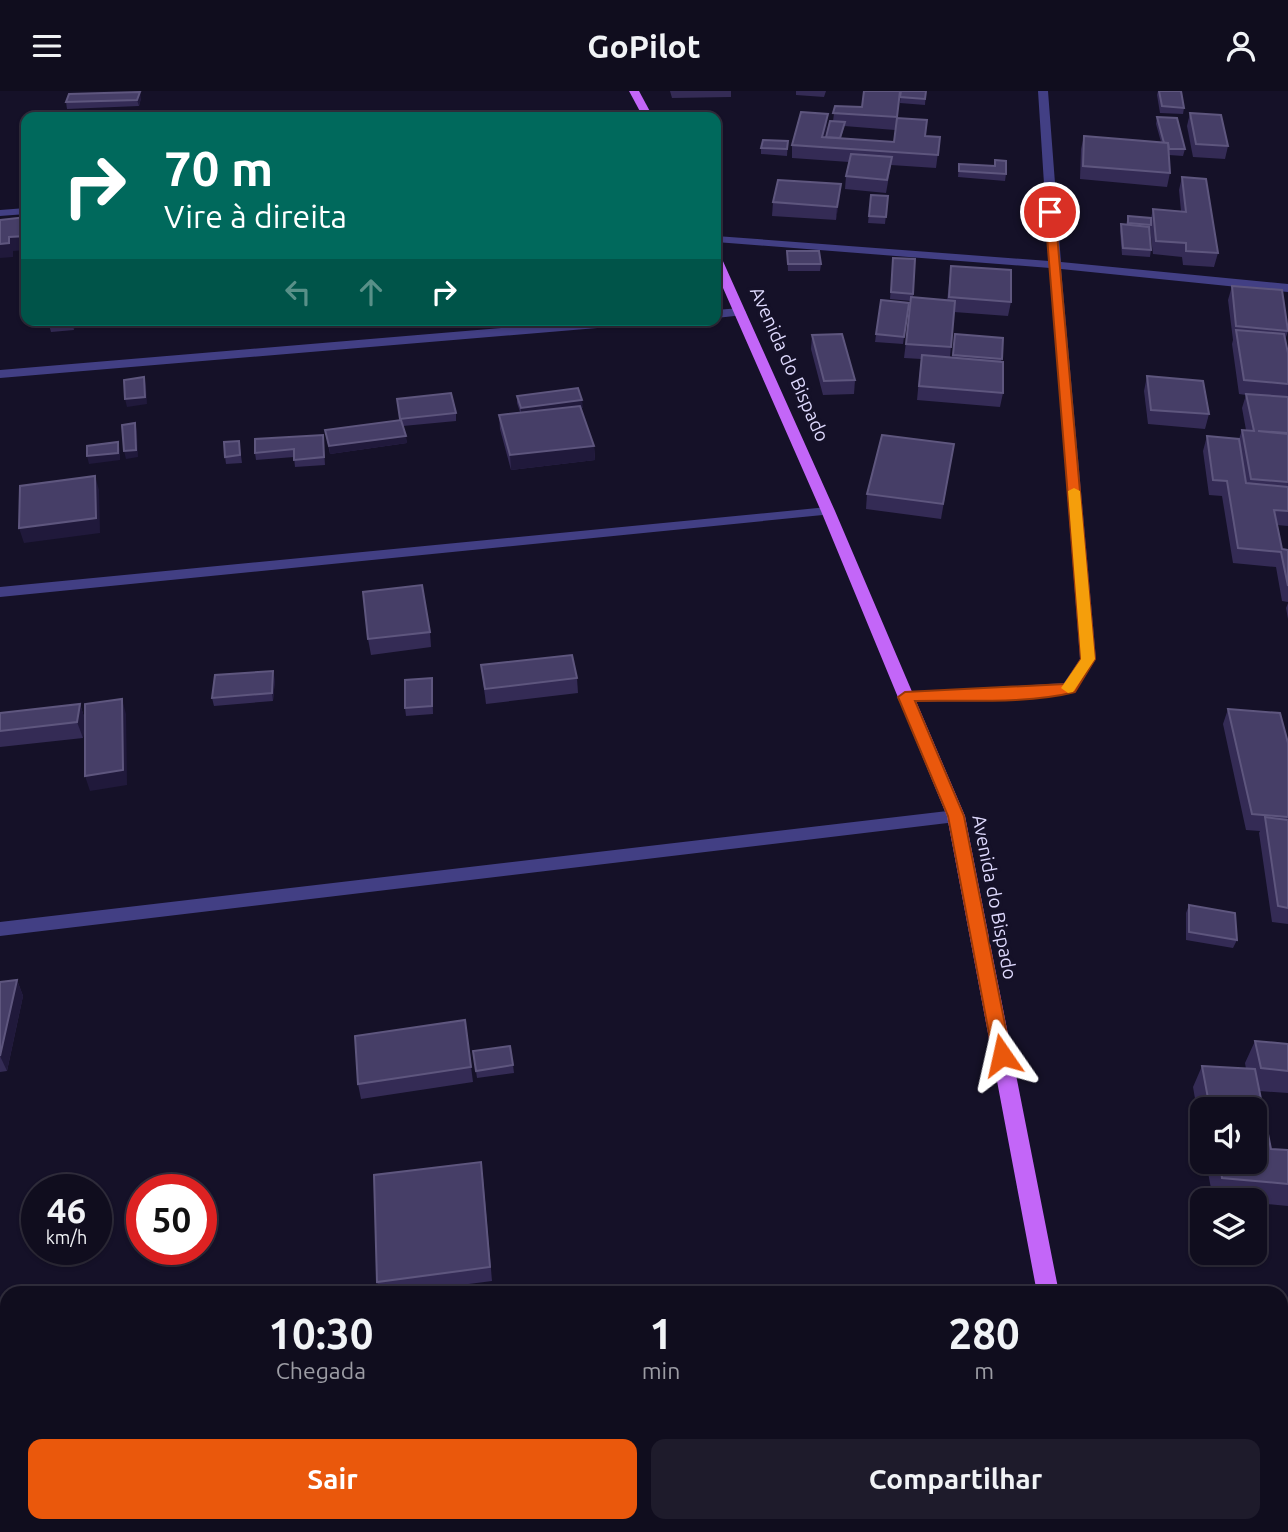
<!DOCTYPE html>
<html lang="pt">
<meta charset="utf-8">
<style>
:root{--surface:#100d1e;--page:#1e1b2b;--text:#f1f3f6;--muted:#9c9ca4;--line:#302d3c;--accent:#ea580c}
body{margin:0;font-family:Ubuntu,sans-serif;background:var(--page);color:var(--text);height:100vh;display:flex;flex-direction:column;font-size:26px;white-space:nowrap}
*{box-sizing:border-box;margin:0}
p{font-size:23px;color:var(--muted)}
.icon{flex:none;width:38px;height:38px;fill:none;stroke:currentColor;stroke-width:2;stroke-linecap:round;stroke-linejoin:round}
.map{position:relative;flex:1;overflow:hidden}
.side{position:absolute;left:0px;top:1195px;width:1288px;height:247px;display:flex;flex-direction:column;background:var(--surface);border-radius:21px 21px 0 0;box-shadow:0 2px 5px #0004,0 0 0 2px var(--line)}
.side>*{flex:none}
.top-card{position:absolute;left:21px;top:21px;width:700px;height:214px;border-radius:14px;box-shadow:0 2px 5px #0004,0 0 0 2px var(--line);background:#00695c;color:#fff;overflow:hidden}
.buttons{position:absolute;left:1190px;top:1006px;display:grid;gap:14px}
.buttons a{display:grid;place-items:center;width:77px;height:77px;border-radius:14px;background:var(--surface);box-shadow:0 2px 5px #0004,0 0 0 2px var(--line);font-size:35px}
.speed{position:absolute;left:21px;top:1083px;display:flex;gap:14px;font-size:35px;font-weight:700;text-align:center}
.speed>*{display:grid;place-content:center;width:91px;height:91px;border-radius:50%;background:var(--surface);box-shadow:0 2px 5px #0004,0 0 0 2px var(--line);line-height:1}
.speed small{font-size:18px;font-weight:400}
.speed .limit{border:10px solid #d22;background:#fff;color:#111}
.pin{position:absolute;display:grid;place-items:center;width:60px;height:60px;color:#fff;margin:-30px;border:4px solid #fff;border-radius:50%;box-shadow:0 2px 7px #0007}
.me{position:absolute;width:77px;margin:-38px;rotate:349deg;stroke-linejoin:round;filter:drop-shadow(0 0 5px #0008)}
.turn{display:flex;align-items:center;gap:24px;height:147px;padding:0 28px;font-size:32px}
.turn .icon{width:91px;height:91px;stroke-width:2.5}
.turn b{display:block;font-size:49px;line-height:60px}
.lanes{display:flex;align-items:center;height:66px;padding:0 28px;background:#0003;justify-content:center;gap:35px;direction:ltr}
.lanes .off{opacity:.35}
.eta{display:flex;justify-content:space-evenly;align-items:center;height:119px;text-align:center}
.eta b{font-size:42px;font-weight:600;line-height:49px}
.button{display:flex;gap:14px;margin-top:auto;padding:14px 28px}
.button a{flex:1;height:80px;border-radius:14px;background:var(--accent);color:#fff;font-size:28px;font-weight:600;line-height:80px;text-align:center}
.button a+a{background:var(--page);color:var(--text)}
header{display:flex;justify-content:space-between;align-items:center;height:91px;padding:0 28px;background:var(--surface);font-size:32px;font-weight:600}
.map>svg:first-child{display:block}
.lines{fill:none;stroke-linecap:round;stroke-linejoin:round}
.minor{fill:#423f84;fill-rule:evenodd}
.major{fill:#c366f8;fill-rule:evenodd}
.wall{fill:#342b55;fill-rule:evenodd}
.shaded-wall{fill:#20193b}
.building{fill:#463e67;stroke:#5e567e;stroke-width:2}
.route{fill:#ea580c;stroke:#983908;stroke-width:2}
.slow{fill:#f59e0b}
.labels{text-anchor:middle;stroke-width:7;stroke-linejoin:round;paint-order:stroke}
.street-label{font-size:19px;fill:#ded9fd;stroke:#151128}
</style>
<header><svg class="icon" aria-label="menu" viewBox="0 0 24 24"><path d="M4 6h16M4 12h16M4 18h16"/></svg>GoPilot<svg class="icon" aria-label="person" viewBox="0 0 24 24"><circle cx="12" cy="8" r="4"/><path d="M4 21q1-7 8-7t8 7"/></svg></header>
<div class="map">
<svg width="1288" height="1441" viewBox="0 0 1288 1441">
<rect width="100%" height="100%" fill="#151128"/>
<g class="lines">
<g class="minor">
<path d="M1038,0h10l13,171 227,22v8l-227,-23 35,390 -21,33c-47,12 -120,8 -170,10l-6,-1 -2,-4 2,-4 165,-10 16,-24 -30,-391 -334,-26v-6l333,25z"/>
<path d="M26,117v6l-26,2v-6z"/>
<path d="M740,217l6,4 -2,3 -28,3v-8z"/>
<path d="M598,229h53l-6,4 -645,54v-8z"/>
<path d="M828,416l7,4 -2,3 -833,83v-10z"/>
<path d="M956,719l6,2 3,4 -3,4 -6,2 -956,114v-14z"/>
<path d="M7,1386v24l-7,2v-24z"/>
</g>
<g class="major">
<path d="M629,0h10l14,26h-10z"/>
<path d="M716,165l6,3 113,252 130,305 94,477h-22l-90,-477 -126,-305 -105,-239z"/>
<path d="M1130,1435h26l3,6h-26z"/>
</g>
</g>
<g class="wall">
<path d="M670,0h61v6l-59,1z"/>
<path d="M796,0h30l-2,6 -28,-2z"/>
<path d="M864,0l33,27 28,18 15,1 -4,31 -45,-3 -5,28 -41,-4 1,-13 3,-14 -57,-4v-13l36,-31 -4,23h2l7,-16 2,-15 27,1zM844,35l51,4 -1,12 -53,-4z"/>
<path d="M901,0h25l-1,14 -25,-2z"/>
<path d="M1158,0h23l3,17 -1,6 -23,-1 -3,-18z"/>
<path d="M141,7l-2,8 -72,3 -1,-7z"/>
<path d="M1190,22l38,33 -3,13 -32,-2 -6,-31z"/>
<path d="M1157,26l28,32 -2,7 -14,-1 1,18 -3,14 -87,-8 1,-30 3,-13 77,6 -5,-18z"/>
<path d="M788,50l-1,15 -26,-2v-6z"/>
<path d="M995,69l11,14 -1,7 -47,-4 1,-13 35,2z"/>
<path d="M1182,86l36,76 -4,14 -31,-2 -1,-8 -29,-3 -3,-25 -1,3 2,18 -1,7 -28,-2 -2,-24 1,-7 5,1 2,-9 23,2 2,-9 28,2 -2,-21z"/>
<path d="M841,93l-5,36 -64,-4 1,-14z"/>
<path d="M871,104l17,1 -3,28 -17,-1z"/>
<path d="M787,160l34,13 -1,7h-32z"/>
<path d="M893,167l22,1 -2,39 34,3 4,-35 60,36 -3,14 -54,-4 -4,45 2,1 3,-24 48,4 -2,24 2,31 -3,14 -83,-7 4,-41 -17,-1 7,-57 -21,-2z"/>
<path d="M1232,195l56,45 -3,9 3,13v173l-11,-1 5,24 6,1v52l-6,-1 -6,-34 -43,-4 -11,-67 -13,-1 -6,-44 4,-15 32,3 3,-9h4l-4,-22 4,-13 -7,-1 -7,-50 1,-4 -5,-40z"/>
<path d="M881,209l28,3 -6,41 -28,-2z"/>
<path d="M49,229h69v2l-42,4 -1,-5 -1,9 -23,2 -2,-7z"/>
<path d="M812,244l43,45 -1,14 -31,1 -12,-46z"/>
<path d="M1147,285l62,38 -4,15 -57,-5 -4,-33z"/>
<path d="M517,305l66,12h-2l13,38 1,14 -84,10 -11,-41 -1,-14 21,-3 -3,-9z"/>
<path d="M397,308l59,14v8l-53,5 4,17 -77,11 -5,-24 75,-10z"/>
<path d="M323,344l2,30 -30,2 -1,-10 -38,3 -1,-7z"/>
<path d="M239,350l3,22 -16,1 -1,-7z"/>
<path d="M954,353l-13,75 -75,-10 1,-15z"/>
<path d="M1288,512v16l-2,-11z"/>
<path d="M430,541l1,15 -60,8 -3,-16z"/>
<path d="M481,574l96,13 1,15 -92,11z"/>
<path d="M432,587l1,36 -27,2 -1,-8z"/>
<path d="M275,588l-2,22 -59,5 -2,-8z"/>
<path d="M80,613l5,16 -2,18 -83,9v-34z"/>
<path d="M1228,618l60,34v181l-16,-2 -13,-89 1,-2 -14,-1 -23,-106z"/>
<path d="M1189,814l48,35 -4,8 -47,-8v-27z"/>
<path d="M17,889l6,16 -16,75 -7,1v-90z"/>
<path d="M465,929l8,62 -112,17 -3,-15z"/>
<path d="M1255,950l33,3v49l-29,-2 12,58 17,1v56l-33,-3v-2l-42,-2 -7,-37h49v-53h-53v30l-9,-52 9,-21 44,3 -1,-6z"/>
<path d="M473,960l40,14 1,8 -37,5z"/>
<path d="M483,1086l9,104 -93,12h-19l-3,-11z"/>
<path d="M776,1435h62l2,6h-62z"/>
</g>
<g class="shaded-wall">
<path d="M140,1l1,6 -2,8 -2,-6z"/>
<path d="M828,23l-1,13 -5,22v-12z"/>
<path d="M841,93l-1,14 -4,22 1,-13z"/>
<path d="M26,145v14l-13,1v6l-13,1v-14l9,-7z"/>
<path d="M72,229h3l-1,10 -2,-7z"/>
<path d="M144,286l2,8 1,19 -20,3 -2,-8z"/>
<path d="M582,309l1,8 -62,7v-7z"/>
<path d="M135,332l2,8 1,26 -12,2 -2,-8z"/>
<path d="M406,345l1,7 -77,11 -1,-8z"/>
<path d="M118,351l2,8v10l-31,4 -2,-8z"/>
<path d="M594,355l1,14 -84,10 -1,-15z"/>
<path d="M95,385l4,14 1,43 -76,10 -5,-15z"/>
<path d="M273,580l2,8 -2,22 -1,-8z"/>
<path d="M122,608l4,15 1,71 -37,6 -5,-15z"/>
<path d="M80,613l5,16 -2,18 -6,-16z"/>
<path d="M17,889l6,16 -16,75 -7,-15z"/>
<path d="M251,1435h7l-1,6h-7z"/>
</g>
<g class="building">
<path d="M864,0h36l-3,26 -64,-4 2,-7 27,1z"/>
<path d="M901,0h25l-1,8 -25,-2z"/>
<path d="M1159,0h22l3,17 -22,-2z"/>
<path d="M140,1l-3,8 -71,2 3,-8z"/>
<path d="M801,21l27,2 -6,23 72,5 3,-24 30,2 -2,16 15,1 -2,18 -146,-10z"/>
<path d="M1190,22l31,2 7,31 -32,-2z"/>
<path d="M1157,26l20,1 8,31h-16l-1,-6h-4z"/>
<path d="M830,30l15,1 -5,16 -14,-1z"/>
<path d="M1084,45l84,7 2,30 -87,-7z"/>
<path d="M763,49l25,1 -1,8 -26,-1z"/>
<path d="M851,63l41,3 -5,23 -41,-4z"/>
<path d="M995,69l11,1v13l-47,-3v-7l36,2z"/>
<path d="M1182,86l24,2 12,74 -32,-2v-8l-30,-2 -3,-32 33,3z"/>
<path d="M778,89l63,4 -4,23 -64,-5z"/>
<path d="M871,104l17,1 -2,21 -17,-1z"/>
<path d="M1128,125l23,2v7l-23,-2z"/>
<path d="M26,126v19l-17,1v6l-9,1v-24z"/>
<path d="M1121,133l28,3 2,23 -28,-2z"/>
<path d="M787,160h32l2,13h-33z"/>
<path d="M893,167l22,1 -2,35 -22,-2z"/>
<path d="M951,175l60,4v32l-62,-5z"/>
<path d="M1232,195l50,4 6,41 -52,-5z"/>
<path d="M911,206l44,4 -4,46 -45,-3z"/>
<path d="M881,209l28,3 -5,34 -28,-3z"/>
<path d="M49,229h23v3l-23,2z"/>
<path d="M1236,239l48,4 4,19v31l-44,-4z"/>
<path d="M842,243l13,46 -31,1 -12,-46z"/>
<path d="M955,243l48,4 -1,21 -49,-4z"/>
<path d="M922,264l81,7v31l-84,-7z"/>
<path d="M1147,285l56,5 6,33 -58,-4z"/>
<path d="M144,286l1,20 -20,2 -1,-19z"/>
<path d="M578,297l4,12 -61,8 -4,-12z"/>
<path d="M451,302l5,20 -56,6 -3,-20z"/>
<path d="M1246,303l42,3v36l-30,-2 30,3v48l-37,-3 -9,-49 12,1z"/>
<path d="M580,315l14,40 -84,9 -11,-40z"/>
<path d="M401,329l5,16 -77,10 -4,-16z"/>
<path d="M135,332l1,27 -12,1 -2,-26z"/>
<path d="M323,344l1,22 -30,3v-11l-39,4v-14z"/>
<path d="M882,344l72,9 -11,60 -76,-10z"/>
<path d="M1207,345l32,3 7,44 42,4v24l-14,-1 8,39 6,1v36l-7,-34 -43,-4 -11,-67 -14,-1z"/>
<path d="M239,350l1,14 -15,2 -1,-15z"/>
<path d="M118,351v11l-31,3v-10z"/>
<path d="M95,385l1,42 -77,10 1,-42z"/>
<path d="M422,494l8,47 -62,7 -5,-47z"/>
<path d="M572,564l5,23 -92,11 -4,-24z"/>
<path d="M273,580l-1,22 -60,5 3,-23z"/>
<path d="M432,587v28l-27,2v-28z"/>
<path d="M122,608l1,71 -38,6v-72z"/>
<path d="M80,613l-3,18 -77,9v-18z"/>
<path d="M1228,618l52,4 8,30v74l-36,-3z"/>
<path d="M1265,726l23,3v88l-10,-2z"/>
<path d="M1189,814l46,8 2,27 -48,-8z"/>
<path d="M17,889l-17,76v-74z"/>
<path d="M465,929l6,47 -113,17 -3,-48z"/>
<path d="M1255,950l33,3v27l-27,-3z"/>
<path d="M510,955l3,19 -37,6 -3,-20z"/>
<path d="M1202,975l53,3 16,80 17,1v34l-66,-6 -2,-16h35v-53h-45z"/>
<path d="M481,1071l9,105 -113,15 -3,-107z"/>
<path d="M195,1435h56l-1,6h-56z"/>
<path d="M782,1435h56l2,6h-57z"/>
</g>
<path class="route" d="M1050,118l5,3 40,447 -20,33c-46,12 -112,8 -160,9l49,115 47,239 -3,5 -6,2 -7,-2 -2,-5 -45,-239 -50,-119 7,-5 160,-8 16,-25 -36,-447z"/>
<path class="slow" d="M1074,397l6,3 15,168 -22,33 -5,1 -7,-5 20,-29 -13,-168z"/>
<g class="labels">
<g class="street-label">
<text transform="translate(790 273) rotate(66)" y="7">Avenida do Bispado</text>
<text transform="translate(995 806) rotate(79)" y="7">Avenida do Bispado</text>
</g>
</g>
</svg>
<div class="buttons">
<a><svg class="icon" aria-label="sound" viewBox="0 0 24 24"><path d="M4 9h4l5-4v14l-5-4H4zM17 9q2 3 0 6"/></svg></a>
<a><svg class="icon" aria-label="layers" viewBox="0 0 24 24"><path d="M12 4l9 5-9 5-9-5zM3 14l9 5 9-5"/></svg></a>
</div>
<div class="speed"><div>46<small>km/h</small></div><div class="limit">50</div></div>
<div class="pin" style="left:1050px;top:121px;background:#d93025"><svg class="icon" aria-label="arrive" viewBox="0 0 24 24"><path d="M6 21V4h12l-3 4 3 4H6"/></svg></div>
<svg class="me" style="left:1002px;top:964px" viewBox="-20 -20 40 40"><path d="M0-17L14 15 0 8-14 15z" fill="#ea580c" stroke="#fff" stroke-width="4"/></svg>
<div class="top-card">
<div class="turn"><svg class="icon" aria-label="right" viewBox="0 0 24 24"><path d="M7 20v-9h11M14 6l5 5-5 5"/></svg><div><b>70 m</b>Vire à direita</div></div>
<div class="lanes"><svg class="icon off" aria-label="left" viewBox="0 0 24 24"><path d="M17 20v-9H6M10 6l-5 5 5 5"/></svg><svg class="icon off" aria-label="ahead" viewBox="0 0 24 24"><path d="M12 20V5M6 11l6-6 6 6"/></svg><svg class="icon" aria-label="right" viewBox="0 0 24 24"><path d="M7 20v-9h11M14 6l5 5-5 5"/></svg></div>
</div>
<section class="side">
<div class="eta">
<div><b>10:30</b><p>Chegada</p></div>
<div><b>1</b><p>min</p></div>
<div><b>280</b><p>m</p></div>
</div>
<div class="button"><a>Sair</a><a>Compartilhar</a></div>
</section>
</div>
